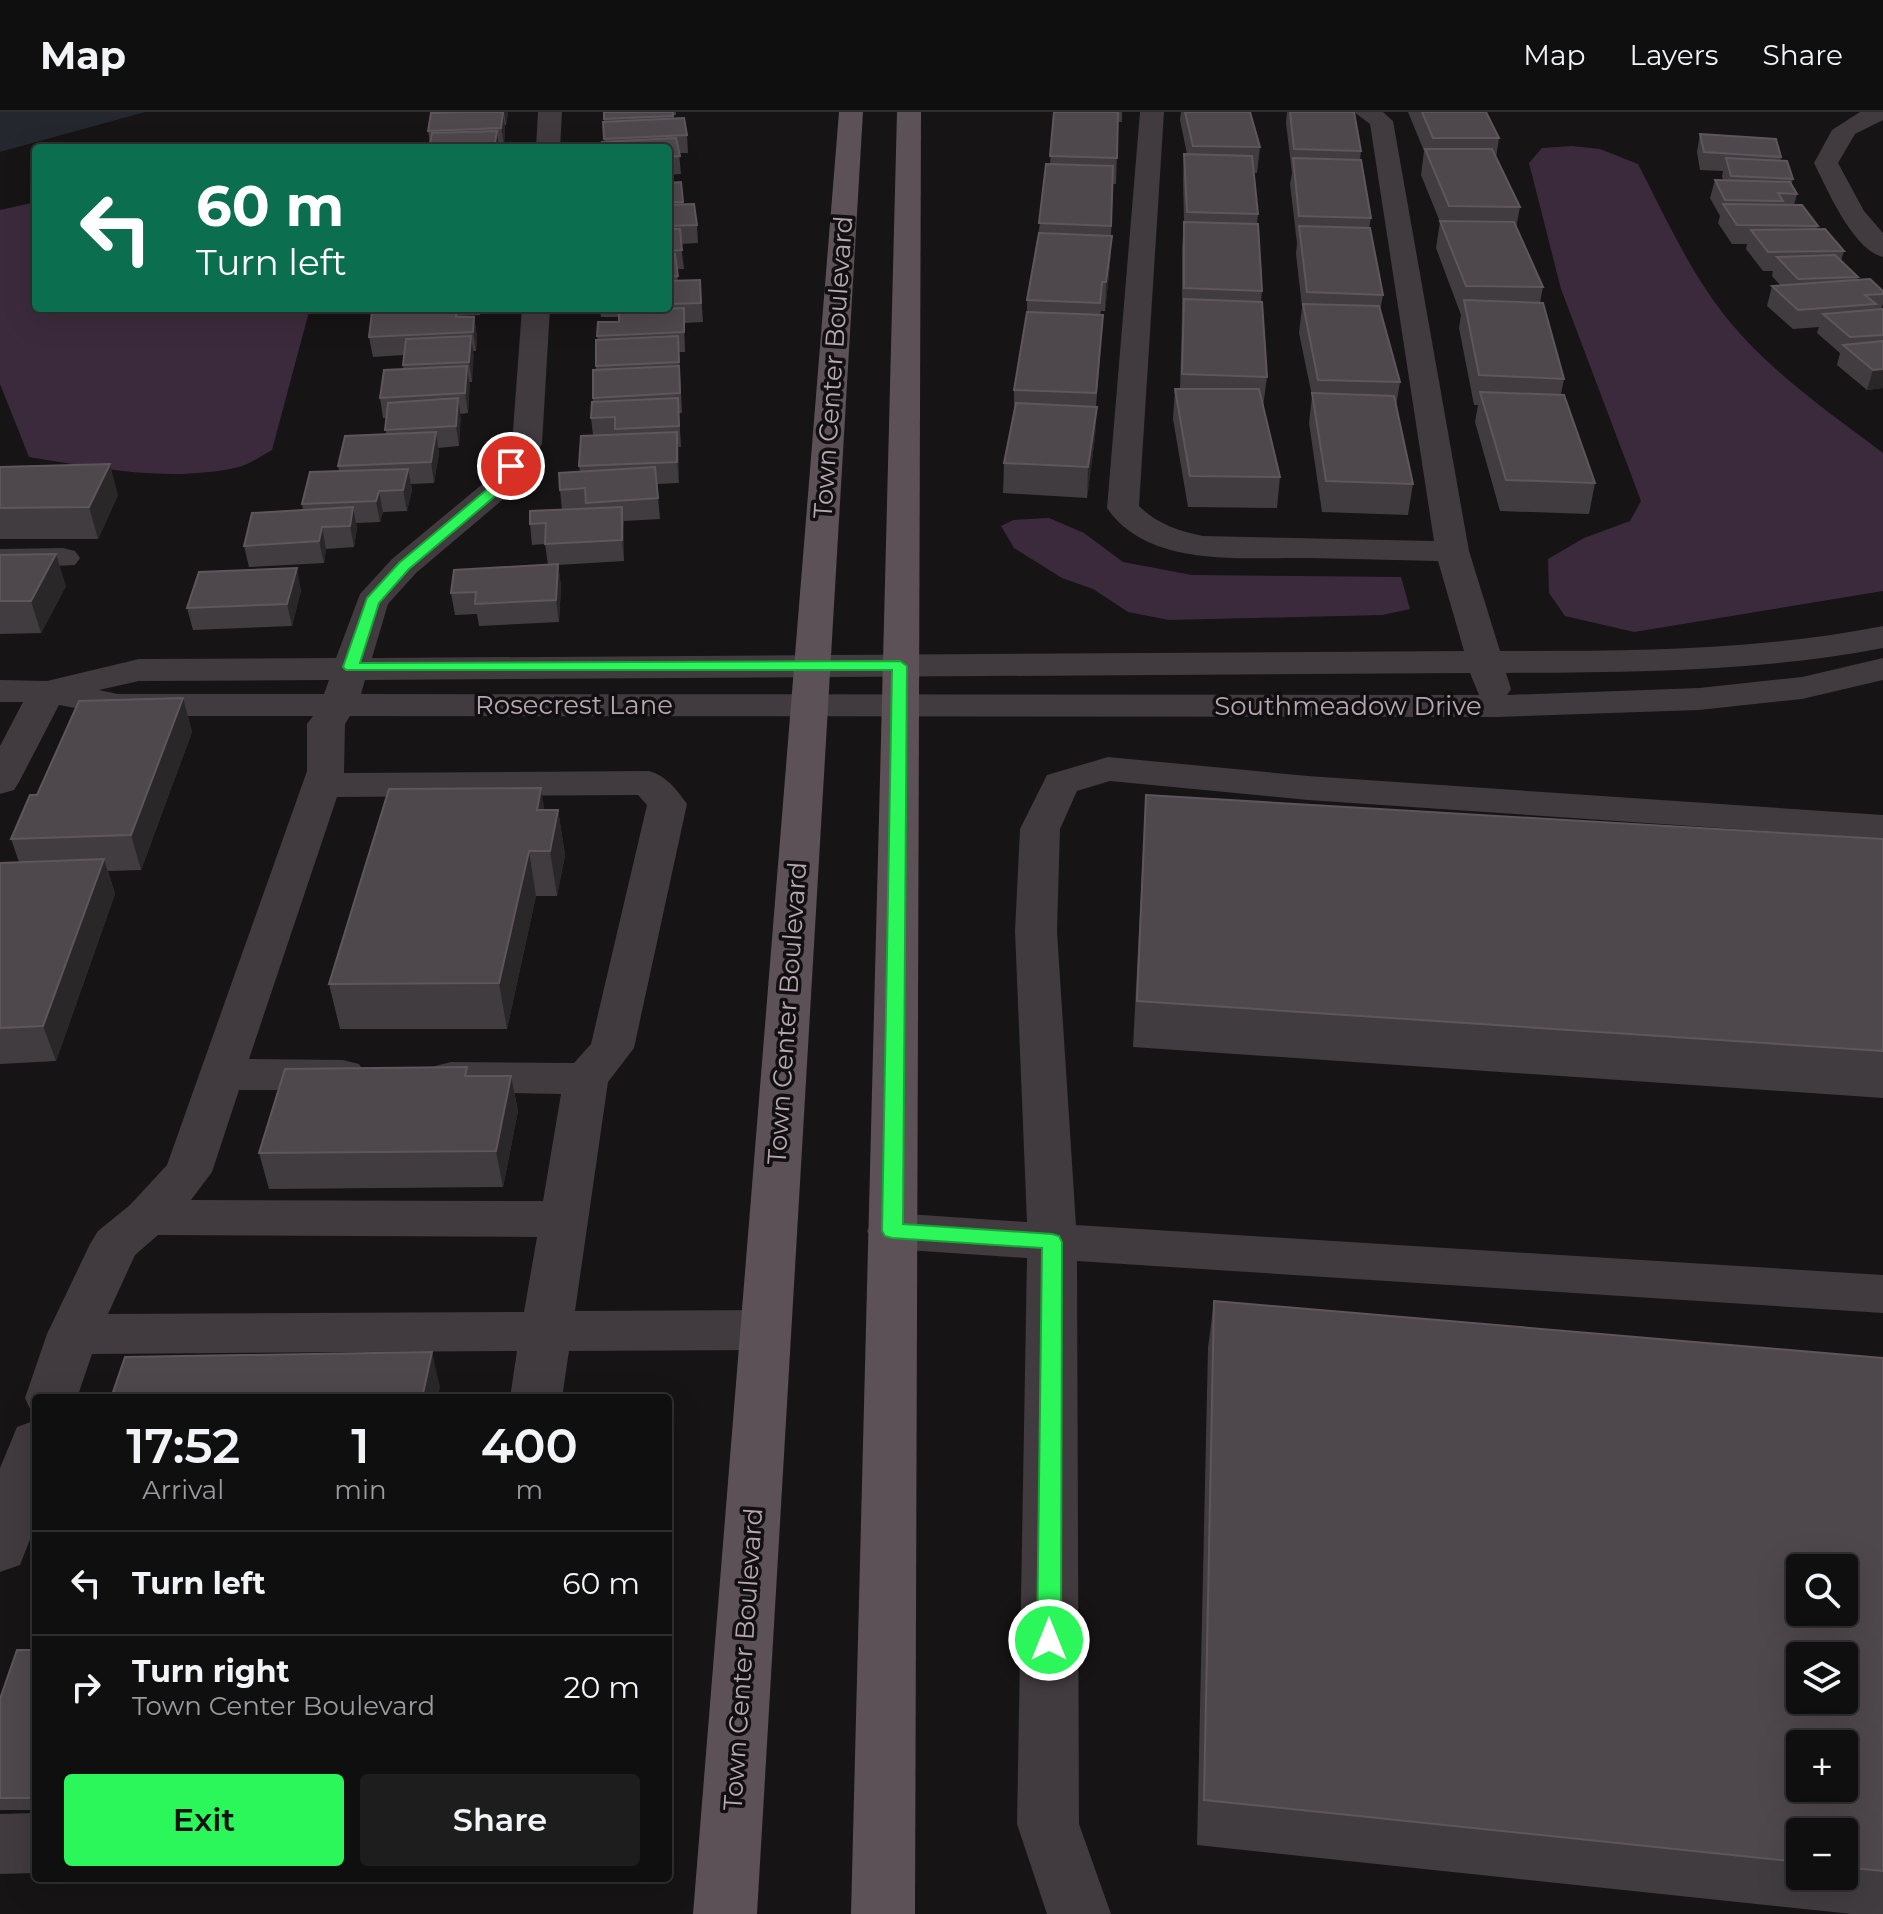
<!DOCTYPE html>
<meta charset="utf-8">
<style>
:root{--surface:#100f10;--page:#1e1d1e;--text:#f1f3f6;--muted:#9c9c9f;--line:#302f30;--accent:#2cf75a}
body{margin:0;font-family:Montserrat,sans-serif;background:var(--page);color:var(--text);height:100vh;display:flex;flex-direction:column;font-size:30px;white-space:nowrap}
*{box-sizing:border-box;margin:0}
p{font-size:26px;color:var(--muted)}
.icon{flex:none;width:44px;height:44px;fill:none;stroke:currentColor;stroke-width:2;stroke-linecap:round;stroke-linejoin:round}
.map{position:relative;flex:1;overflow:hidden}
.drawer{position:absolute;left:32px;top:1282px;width:640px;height:488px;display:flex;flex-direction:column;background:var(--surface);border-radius:8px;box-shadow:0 8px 32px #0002,0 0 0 2px var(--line)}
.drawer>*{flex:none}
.hud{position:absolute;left:32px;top:32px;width:640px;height:168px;border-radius:8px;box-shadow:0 8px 32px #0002,0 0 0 2px var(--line);background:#0b6e4f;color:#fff;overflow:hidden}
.fabs{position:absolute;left:1786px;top:1442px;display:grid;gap:16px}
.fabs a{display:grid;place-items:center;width:72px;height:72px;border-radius:8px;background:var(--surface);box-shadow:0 8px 32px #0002,0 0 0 2px var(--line);font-size:40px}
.pin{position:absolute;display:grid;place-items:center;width:68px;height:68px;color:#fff;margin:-34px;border:4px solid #fff;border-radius:50%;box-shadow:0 2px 8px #0007}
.me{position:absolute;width:88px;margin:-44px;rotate:0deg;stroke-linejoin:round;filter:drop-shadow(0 0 6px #0008)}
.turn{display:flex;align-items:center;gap:28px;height:168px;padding:0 32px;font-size:36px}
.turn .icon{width:104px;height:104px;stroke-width:2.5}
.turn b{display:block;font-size:56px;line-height:68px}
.eta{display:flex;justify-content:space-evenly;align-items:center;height:136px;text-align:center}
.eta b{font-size:48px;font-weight:600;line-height:56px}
.action{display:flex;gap:16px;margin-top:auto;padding:16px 32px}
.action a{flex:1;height:92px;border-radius:8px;background:var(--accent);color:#111;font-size:32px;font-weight:600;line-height:92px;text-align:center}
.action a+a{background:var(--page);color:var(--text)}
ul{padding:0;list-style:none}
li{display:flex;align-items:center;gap:24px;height:104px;padding:0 32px;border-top:2px solid var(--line)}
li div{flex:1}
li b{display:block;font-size:30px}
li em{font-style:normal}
header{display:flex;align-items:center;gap:48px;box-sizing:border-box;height:112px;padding:0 40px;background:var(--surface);border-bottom:2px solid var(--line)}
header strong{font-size:38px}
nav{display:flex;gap:44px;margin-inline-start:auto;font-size:28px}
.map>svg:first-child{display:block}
.green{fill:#24272e}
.water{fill:#3b2a3b}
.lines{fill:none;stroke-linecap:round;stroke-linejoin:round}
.minor{fill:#413a3e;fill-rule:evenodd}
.major{fill:#5b5157;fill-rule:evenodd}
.wall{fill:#413c40;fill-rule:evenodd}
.shaded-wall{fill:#2a2729}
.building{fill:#4e474c;stroke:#5e565c;stroke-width:2;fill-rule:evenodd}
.route{fill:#2cf75a;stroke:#1da13a;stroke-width:2}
.labels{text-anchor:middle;stroke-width:7;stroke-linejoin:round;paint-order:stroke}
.street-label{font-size:26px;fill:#b7a6b3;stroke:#110f10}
</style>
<header>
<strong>Map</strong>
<nav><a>Map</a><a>Layers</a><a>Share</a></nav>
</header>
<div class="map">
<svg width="1883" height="1802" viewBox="0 0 1883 1802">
<rect width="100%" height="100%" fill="#161415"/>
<path class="green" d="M0,0h145l-145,40z"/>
<g class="water">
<path d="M1572,34l28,3 38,15c28,54 53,111 92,158 43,52 100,91 153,131v138l-249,41 -69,-16 -16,-23 -1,-34 36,-21 46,-17 11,-20 -80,-212 -32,-126 13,-15z"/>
<path d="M36,90v106h274l-38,142c-11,6 -22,14 -33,17 -69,16 -142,1 -210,-10l-29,-73v-174z"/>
<path d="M1049,406l35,15 39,29 69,13 209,2 9,32 -28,6 -213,5 -41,-8 -35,-23 -31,-11 -48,-30 -13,-22 12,-6z"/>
</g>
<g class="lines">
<g class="minor">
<path d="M538,0h24l-2,36h-24z"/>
<path d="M1140,0h24l-25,394c18,18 40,25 64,30l231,5 -64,-417 -16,-12h29l10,9 76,430 31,100c128,0 257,0 383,-25v22c-124,24 -251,24 -377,25l5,16 -4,6 192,-7 103,-11 81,-19v22l-81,19 -103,11 -201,7 -1148,-1 -5,8 -1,49 305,-2c18,5 27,18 38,33l-53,244 -26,34 -33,229 190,-1 18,6 8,14 -8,14 -18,6 -196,1 -7,47h-52l7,-47 -425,3 -15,44h-41v16l-4,-1 -7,-15 22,-64 43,-90 8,-13 32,-26 37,-40 140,-394v-47l6,-8h-195l-59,-11 -40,77 -5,8 -14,4v-48l23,-44h-23v-22l47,1 92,-22 197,-1 24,-64 32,-35 93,-77 27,-38 10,-136h28l-8,136 -35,52 -91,77 -28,31 -16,54 1092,-7 -26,-90c-43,-1 -86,-2 -130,-3 -64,-1 -159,11 -201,-50zM1470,561l9,22 -1118,-1 4,-14zM329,568l-5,14h-206l-19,-4 40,-9zM638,683l9,10 -56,239 -17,19 -123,-1 -16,4 -7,11 7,11 16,4 110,2 -18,107 -352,-1 21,-28 27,-82h104l16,-4 7,-11 -7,-11 -16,-4 -94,-1 88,-262zM158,1123l379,2 -13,75 -416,2 27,-59z"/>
<path d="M1860,0h23v8l-28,14 -17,29 26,48 19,22v24c-30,-7 -56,-68 -69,-94l18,-33z"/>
<path d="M63,436l12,3 5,7 -5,7 -75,4v-20z"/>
<path d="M1108,645l200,19 575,39v24l-575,-39 -198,-19 -33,10 -17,38 -3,102 19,294 807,50v38l-806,-52 2,563 32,90h-64l-30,-90 10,-566 -135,-9 -17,-5 -8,-13 8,-13 17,-5 135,9 -12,-291 5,-102 27,-54z"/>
<path d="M36,1308v104l-16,41 -20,7v-104l17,-41z"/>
<path d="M36,1701v60l-36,1v-60z"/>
</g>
<g class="major">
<path d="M839,0h24l-106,1802h-64z"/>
<path d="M897,0h24l-6,1802h-64z"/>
</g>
</g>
<g class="wall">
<path d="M436,0h72l-2,13h-1l-1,20 -5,1v2h-70l1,-5 -2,-12z"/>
<path d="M604,0h72v3h-2v3l13,17 1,18h-9l2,21 -13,1v-27l-63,-6 -2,-20h1z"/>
<path d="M1054,0h68v10h-4l-2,62h-3l-3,80 -5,47h-4l-1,4 1,29 -5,63 -1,30 -8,61 -84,-5 1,-30 10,-52v-21l13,-78v-12l23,-136z"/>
<path d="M1181,0h69l10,35 -3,26h-3l4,41 -1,10 5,67 -1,11 6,75 -4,30 17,70 -3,31 -89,-1 -15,-88 2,-30h5l2,-73v-67l2,-27 -1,-42 1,-26h3l-7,-34z"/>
<path d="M1287,0h67l7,39 -1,9 11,58 -2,10 14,67 -3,16 20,71 -4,24 17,78 -5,31 -86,-3 -13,-89 3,-27 -13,-63 3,-26 -6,-53 1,-11 -7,-59 2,-11 -6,-50z"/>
<path d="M1408,0h78l13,26 -3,20 24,49 -4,21 27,59 -3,16 24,76 -3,15 34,89 -6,31 -89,-3 -25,-89 3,-17h-4l-15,-77 2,-13 -25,-67 4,-26 -19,-47 3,-24z"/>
<path d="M1700,22l81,23 -1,4 13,18 -2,6 6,9 -3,11 24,21 -1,3 27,22 -3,10 17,16 -1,3 26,11v13l-2,5h2v79l-16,2 -30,-25 3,-12 -23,-20 2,-6 -26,2 -26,-23 5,-20h9l-9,-10 1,-5h-10l-17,-22 1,-5h-15l-14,-21 2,-7 -10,-18 5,-18h8l-1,-4 1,-5 -23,-1 -3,-18z"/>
<path d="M681,70l2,23 14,20 1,18 -17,1 3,25h-7l1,12 22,-1 3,42 -18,1v29h-6l3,61h-3l2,34h-3l1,36 -22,1 3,35 -36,2v40l-66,4 3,21 -2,36 -80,4 -2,-12 -22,1 -4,-22 97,-28 -3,-21 -13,1 -2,-21 32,-14 -2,-20 20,-18 -1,-6 14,-31 -2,-17 5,-48v-30h2l-1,-4 22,-14v-5h-18l-1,-9h68v-125z"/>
<path d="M400,196h81l-1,7 -21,1v1h15l3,19 -1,15h-3l-1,31h-3l-1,31 -8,1 -1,32 -21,2 1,5 -5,30 -23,1 1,6 -5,21 -24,1 -3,10 -24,1 1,5 -3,19 -28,2 -2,14 -75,4 -5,-21 59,-36 -1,-6 37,-33 -1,-5 48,-32v-16h-3l-3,-20 23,-29 1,-14 -31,2 -4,-20 31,-26z"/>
<path d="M0,355l118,28 -20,44h-98z"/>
<path d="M0,443l66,31 -25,47 -41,1z"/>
<path d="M301,478l-9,36 -99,4 -6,-22z"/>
<path d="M183,586l9,34 -51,138 -33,1 7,23 -59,167 -56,3v-201l19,-1 -8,-23 26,-44z"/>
<path d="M1146,683l737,44v259l-750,-51z"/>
<path d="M544,698h14l7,45 -8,41h-21l-29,133h-167l-11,-45z"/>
<path d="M467,955l2,9h42l7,35 -15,76 -234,2 -10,-36z"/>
<path d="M1214,1189l669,57v556h-31l-655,-69 11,-497zM1800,1720h44v44h-44z"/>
<path d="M36,1538v160h-36v-111z"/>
</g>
<g class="shaded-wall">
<path d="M503,0l2,16 -1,17 -3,-17z"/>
<path d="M504,0h4l-2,13z"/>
<path d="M497,19l2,17h-5z"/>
<path d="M1112,124l-2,28 -5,47 1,-29z"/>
<path d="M684,196l1,20v24l-1,-20z"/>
<path d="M1103,203l-8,105 2,-13 -2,30 -8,61 1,-31 7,-46z"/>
<path d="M474,205l3,19 -1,15 -3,-19z"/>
<path d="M471,224l3,20 -2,26 -3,-20z"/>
<path d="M467,254l3,20 -2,27 -3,-20z"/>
<path d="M1883,257v19l-16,2 6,-20z"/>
<path d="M458,286l3,21 -2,27 -3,-20z"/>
<path d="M436,320l3,21 -5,30 -3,-21z"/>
<path d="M677,320l2,20v31l-2,-21z"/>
<path d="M110,352l8,31 -20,44 -9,-32z"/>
<path d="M408,357l4,21 -5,21 -4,-21z"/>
<path d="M379,379l4,21 -3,10 -4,-21z"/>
<path d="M353,395l4,21 -3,19 -4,-21z"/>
<path d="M622,395l2,21v33l-2,-21z"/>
<path d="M322,415l4,22 -2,14 -5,-22z"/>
<path d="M56,442l10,32 -25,47 -10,-32z"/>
<path d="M558,452l3,22 -2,36 -3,-22z"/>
<path d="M297,456l4,22 -9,36 -5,-22z"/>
<path d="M183,586l9,34 -51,138 -10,-35z"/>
<path d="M541,676l7,44 -11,-22z"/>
<path d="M558,698l7,45 -8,41 -7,-45z"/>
<path d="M529,739l7,45 -29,133 -8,-46z"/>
<path d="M104,747l11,35 -59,167 -13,-35z"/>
<path d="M511,964l7,35 -15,76 -7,-36z"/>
<path d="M432,1240l8,35 -2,11h-16z"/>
</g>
<g class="building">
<path d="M464,0h39l-2,16 -73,3 3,-18z"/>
<path d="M604,0h69v4l-69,3z"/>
<path d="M1054,0h64l-1,46 -67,-2z"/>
<path d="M1185,0h65l10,35 -67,-1z"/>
<path d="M1290,0h64l7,39 -67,-2z"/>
<path d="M1422,0h64l13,26h-66z"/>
<path d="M684,6l3,17 -83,4 -1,-17z"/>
<path d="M497,19l-3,17h-65l3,-15z"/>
<path d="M1700,22l76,5 5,18 -77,-5z"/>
<path d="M676,26l4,18 -12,1v-9h-65l-1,-6z"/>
<path d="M1425,37h67l28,58 -71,-1z"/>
<path d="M1184,42l68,2 6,58 -71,-2z"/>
<path d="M1293,46l68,2 10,58 -72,-2z"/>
<path d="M1726,46l61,3 6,18 -62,-3z"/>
<path d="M1046,52l67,2 -2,60 -72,-3z"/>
<path d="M1715,68l75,2 7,12 -19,-1 5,8 -58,-1z"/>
<path d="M681,70l2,20h-15v-19z"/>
<path d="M694,92l3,21 -29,1v-21z"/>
<path d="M1723,92l79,1 16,21 -81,-1z"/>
<path d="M1440,109l74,1 29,65 -77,-1z"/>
<path d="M1184,110l74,2 4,67 -78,-3z"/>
<path d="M1299,114l71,2 13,67 -76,-3z"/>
<path d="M668,117h12l2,21 -14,1z"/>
<path d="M1825,117l19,22 -76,1 -17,-22z"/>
<path d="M1039,121l73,3 -6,46h-4l-2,21 -73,-3z"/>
<path d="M675,142l3,22 -10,1v-22z"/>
<path d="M1835,143l23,22 -60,2 -21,-22z"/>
<path d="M1870,167l13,12v3l-18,1 11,9 -78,6 -26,-24z"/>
<path d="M700,168l1,23 -33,1v-23z"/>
<path d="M1184,187l78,3 5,75 -85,-3z"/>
<path d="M1464,188l79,3 21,76 -85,-4z"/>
<path d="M1303,192l76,2 21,76 -82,-2z"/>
<path d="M457,196l-1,9h18l-1,15 -104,5 3,-25z"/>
<path d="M684,196v24l-87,4 1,-14h21v-11z"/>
<path d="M1883,197v26l-33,2 -27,-23z"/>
<path d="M1027,200l76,3 -7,78 -82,-3z"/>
<path d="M471,224l-2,26 -66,3 3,-26z"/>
<path d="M678,224l1,26 -83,4v-26z"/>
<path d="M1883,229v28l-10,1 -30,-25z"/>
<path d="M467,254l-2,27 -85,5 4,-28z"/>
<path d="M679,254l1,27 -87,5v-28z"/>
<path d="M1175,277h84l21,88 -90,-1z"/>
<path d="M1480,280l84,3 31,88 -89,-3z"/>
<path d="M1312,281l82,3 19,88 -87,-3z"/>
<path d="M458,286l-2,28 -71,4 3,-27z"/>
<path d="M678,286l1,28 -64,3v-12l-24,1 1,-16z"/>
<path d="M1016,291l81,4 -9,60 -84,-4z"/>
<path d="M436,320l-5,30 -93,4 7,-30z"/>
<path d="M677,320v30l-98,4 2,-30z"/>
<path d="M110,352l-21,43 -89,1v-41z"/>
<path d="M655,355l3,31 -72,5 -1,-15 -25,2 -1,-17z"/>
<path d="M408,357l-5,21 -24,1 -3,10 -74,3 8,-32z"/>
<path d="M353,395l-3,19 -28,1 -3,14 -75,5 8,-33z"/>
<path d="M622,395v33l-77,4 1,-21 -16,1v-13z"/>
<path d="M56,442l-25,47h-31v-46z"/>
<path d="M558,452l-2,36 -81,4 1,-12 -25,1 3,-23z"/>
<path d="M297,456l-10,36 -100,4 12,-36z"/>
<path d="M183,586l-52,137 -120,4 19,-44h7l42,-94z"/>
<path d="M541,676l-4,22h21l-8,41h-21l-30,132 -170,1 60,-195z"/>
<path d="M1146,683l737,44v212l-746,-50z"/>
<path d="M104,747l-61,167 -43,2v-165z"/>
<path d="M467,955l-2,9h46l-15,75 -237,2 26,-84z"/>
<path d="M1214,1189l669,57v513l-39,-4v-35h-44v30l-596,-62zM1800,1456h44v44h-44zM1800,1544h44v44h-44zM1800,1632h44v44h-44z"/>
<path d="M432,1240l-10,46h-311l14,-41z"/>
<path d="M17,1538h19v148h-36v-99z"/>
</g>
<path class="route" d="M511,350l7,4 -18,26 -91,77 -30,34 -19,60 540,-2 7,5 -4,558 149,10 7,2 3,6 -1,398 -3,7 -9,3 -8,-3 -4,-7 5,-392 -150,-10 -7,-2 -3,-5 10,-561h-546l-3,-3 24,-69 32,-35 92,-77 16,-22z"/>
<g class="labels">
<g class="street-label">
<text transform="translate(833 255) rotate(-86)" y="9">Town Center Boulevard</text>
<text x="574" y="602">Rosecrest Lane</text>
<text x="1348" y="603">Southmeadow Drive</text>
<text transform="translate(787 901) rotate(-86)" y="9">Town Center Boulevard</text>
<text transform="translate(743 1547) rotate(-86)" y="9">Town Center Boulevard</text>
</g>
</g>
</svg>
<div class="fabs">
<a><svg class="icon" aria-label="search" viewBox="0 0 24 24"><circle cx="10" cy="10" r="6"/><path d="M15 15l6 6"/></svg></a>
<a><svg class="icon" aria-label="layers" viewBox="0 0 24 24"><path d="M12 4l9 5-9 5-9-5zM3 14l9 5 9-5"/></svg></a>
<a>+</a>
<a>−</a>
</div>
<div class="pin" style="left:511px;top:354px;background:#d93025"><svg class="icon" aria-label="arrive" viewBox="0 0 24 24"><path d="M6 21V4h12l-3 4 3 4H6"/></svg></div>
<svg class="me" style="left:1049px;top:1528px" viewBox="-20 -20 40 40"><circle r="17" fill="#2cf75a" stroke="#fff" stroke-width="3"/><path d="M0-11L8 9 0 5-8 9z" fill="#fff"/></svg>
<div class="hud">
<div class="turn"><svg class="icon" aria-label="left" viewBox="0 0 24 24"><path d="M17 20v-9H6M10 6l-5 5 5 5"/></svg><div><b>60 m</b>Turn left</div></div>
</div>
<section class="drawer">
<div class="eta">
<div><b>17:52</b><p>Arrival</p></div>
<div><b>1</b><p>min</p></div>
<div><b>400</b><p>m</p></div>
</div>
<ul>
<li><svg class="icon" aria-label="left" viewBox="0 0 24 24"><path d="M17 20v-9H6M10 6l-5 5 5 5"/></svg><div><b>Turn left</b></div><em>60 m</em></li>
<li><svg class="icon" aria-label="right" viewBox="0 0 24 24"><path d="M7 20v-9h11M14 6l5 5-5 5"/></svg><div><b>Turn right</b><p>Town Center Boulevard</p></div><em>20 m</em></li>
</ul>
<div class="action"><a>Exit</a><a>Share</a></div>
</section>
</div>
